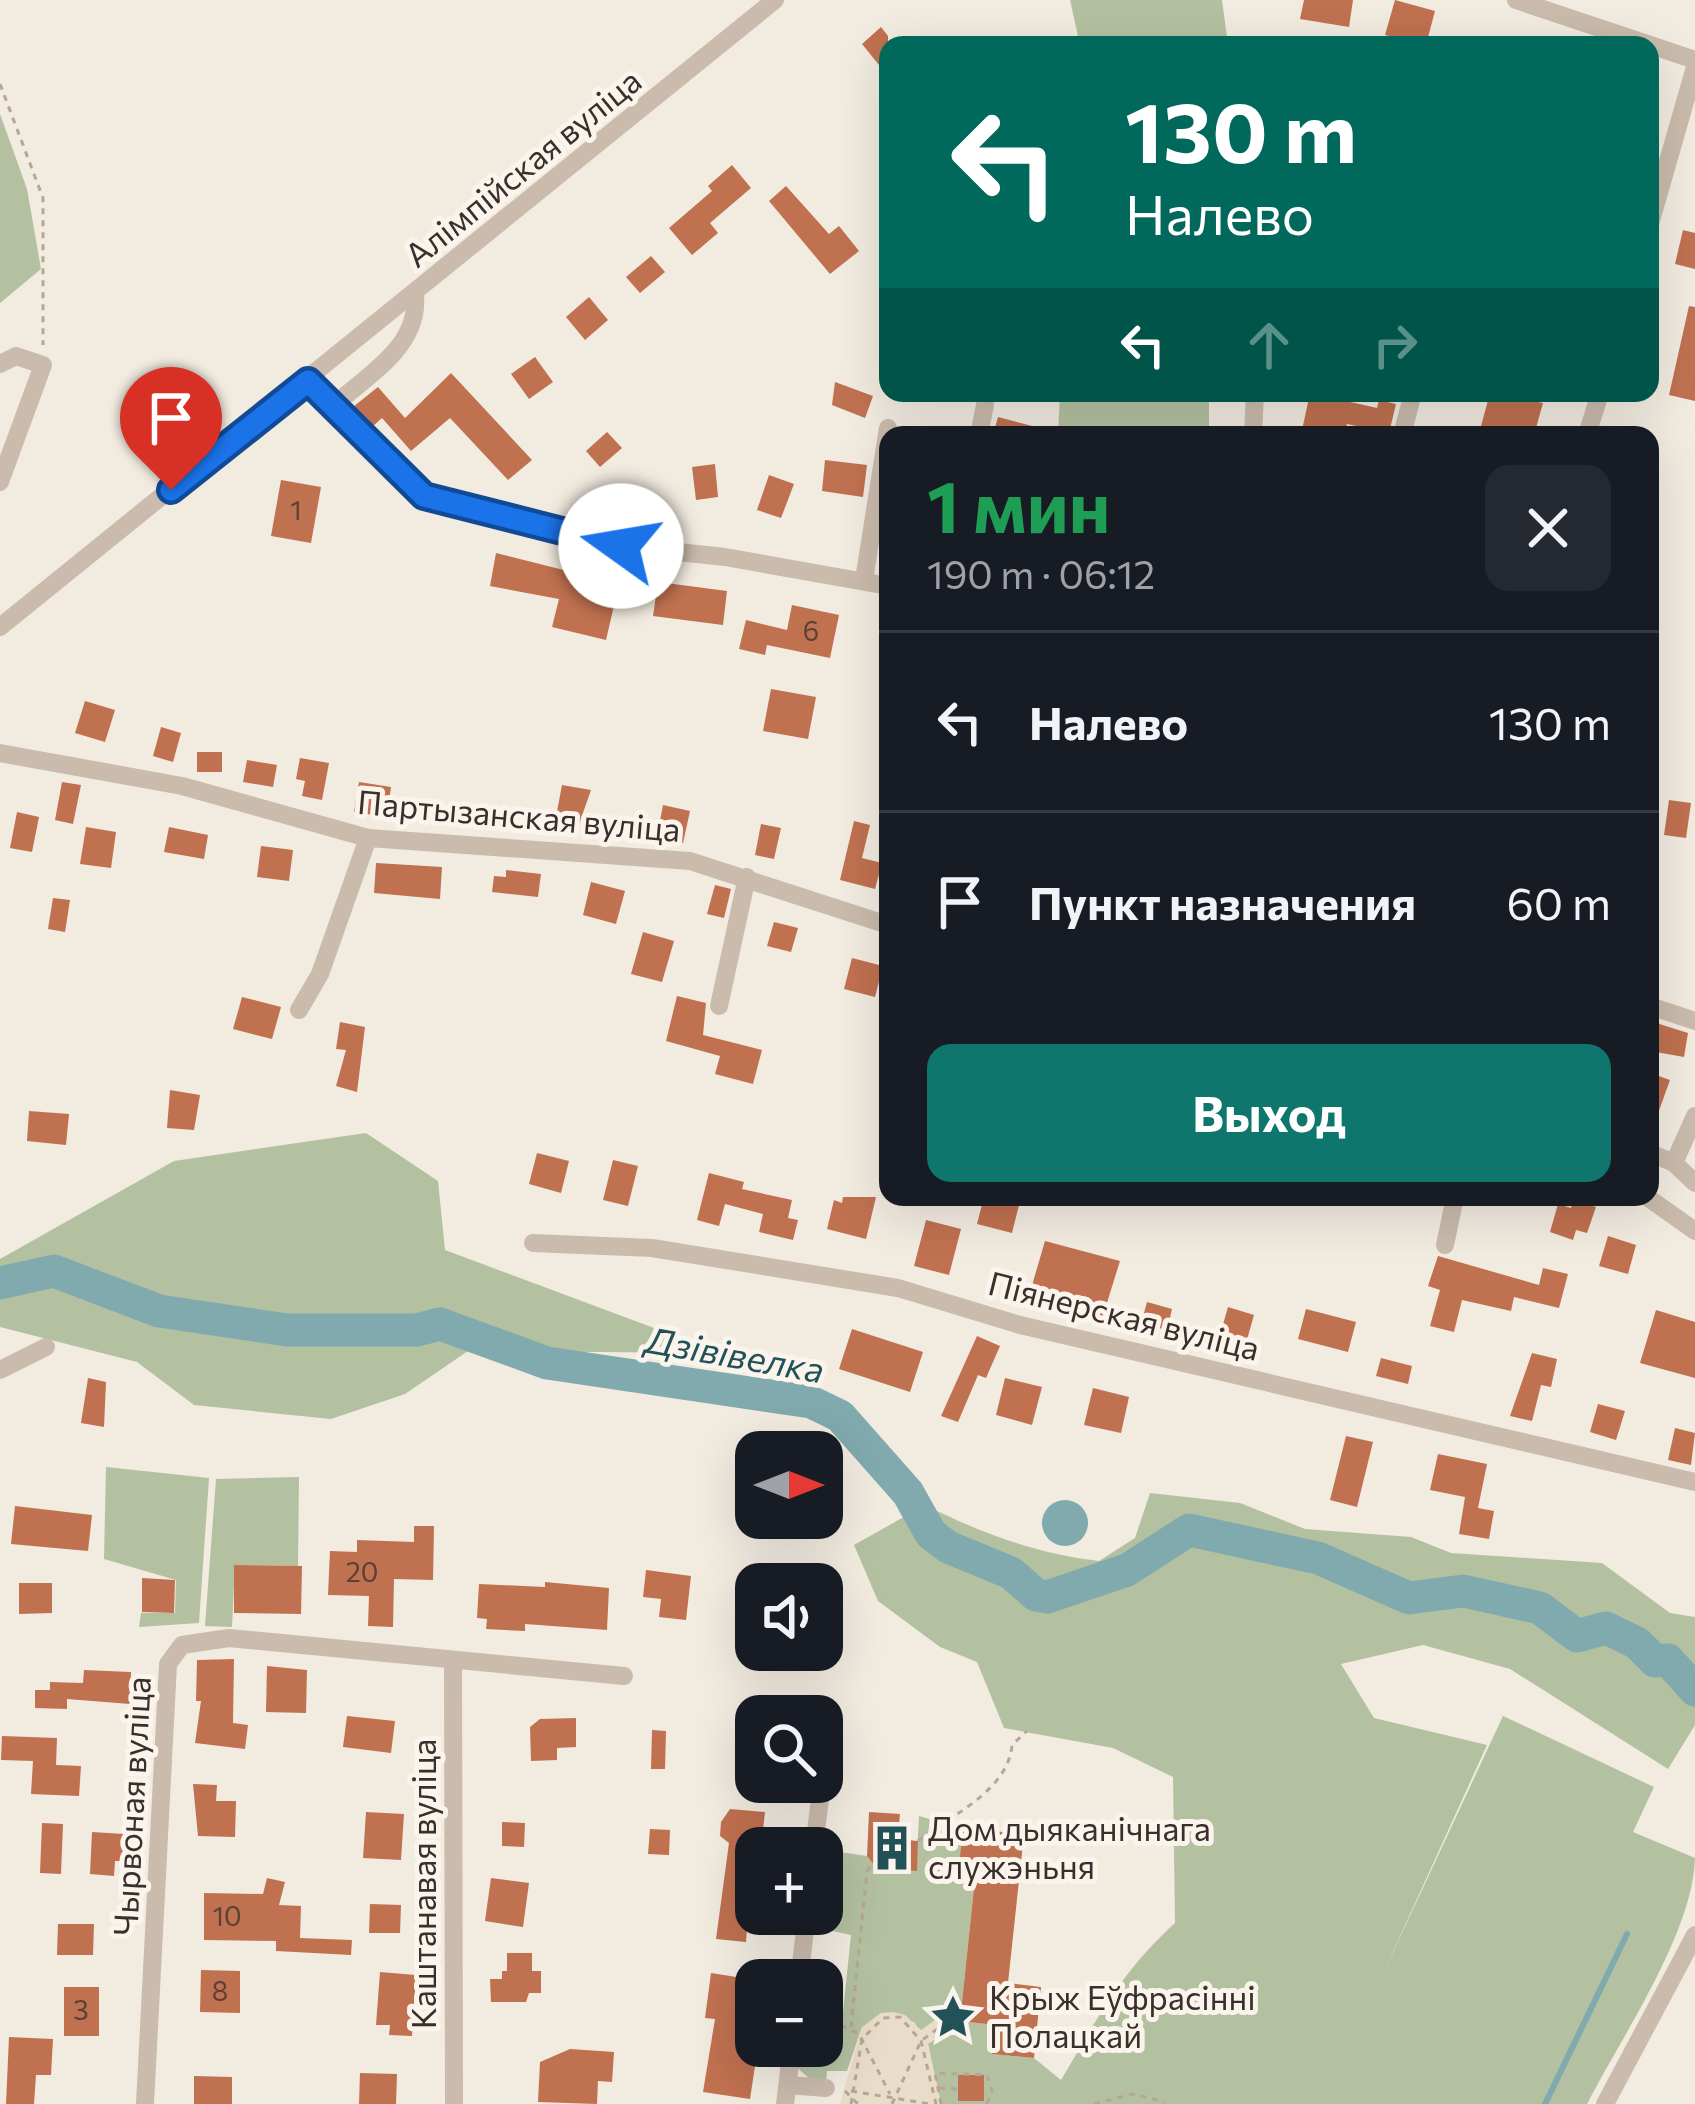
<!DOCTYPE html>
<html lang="ru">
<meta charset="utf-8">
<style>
:root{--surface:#171b24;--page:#242831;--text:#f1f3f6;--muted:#9ea1a6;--line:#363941;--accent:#0f766e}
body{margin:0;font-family:Commissioner,sans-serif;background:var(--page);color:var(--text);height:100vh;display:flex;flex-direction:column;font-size:45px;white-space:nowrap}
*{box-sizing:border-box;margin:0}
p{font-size:39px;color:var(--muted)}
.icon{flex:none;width:66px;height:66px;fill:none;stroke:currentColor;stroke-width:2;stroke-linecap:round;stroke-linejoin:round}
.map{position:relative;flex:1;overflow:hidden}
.panel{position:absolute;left:879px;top:426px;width:780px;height:780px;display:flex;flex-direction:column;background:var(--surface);border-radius:24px;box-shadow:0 12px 48px #0002}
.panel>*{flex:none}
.guide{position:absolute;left:879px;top:36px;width:780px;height:366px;border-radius:24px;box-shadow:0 12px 48px #0002;background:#00695c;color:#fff;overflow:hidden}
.needle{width:78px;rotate:90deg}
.fabs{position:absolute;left:735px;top:1431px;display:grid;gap:24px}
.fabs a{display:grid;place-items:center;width:108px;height:108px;border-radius:24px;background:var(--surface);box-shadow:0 12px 48px #0002;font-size:60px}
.pin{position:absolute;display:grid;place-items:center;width:102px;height:102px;color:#fff;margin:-123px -51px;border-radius:50% 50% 50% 0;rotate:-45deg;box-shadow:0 0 12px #0007}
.pin .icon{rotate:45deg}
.me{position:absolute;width:132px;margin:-66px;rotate:283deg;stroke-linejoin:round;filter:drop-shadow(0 0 9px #0008)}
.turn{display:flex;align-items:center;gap:42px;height:252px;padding:0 48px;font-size:54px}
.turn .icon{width:156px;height:156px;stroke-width:2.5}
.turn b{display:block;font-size:84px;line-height:102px}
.lanes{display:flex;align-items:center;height:114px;padding:0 48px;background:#0003;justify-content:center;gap:60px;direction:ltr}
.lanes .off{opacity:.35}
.round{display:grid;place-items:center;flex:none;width:126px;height:126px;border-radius:24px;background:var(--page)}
.headline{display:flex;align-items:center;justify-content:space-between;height:204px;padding:0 48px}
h1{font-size:72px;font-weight:700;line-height:90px;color:#1e9e55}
.cta{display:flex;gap:24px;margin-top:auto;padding:24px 48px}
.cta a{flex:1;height:138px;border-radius:24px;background:var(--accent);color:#fff;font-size:48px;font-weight:700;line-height:138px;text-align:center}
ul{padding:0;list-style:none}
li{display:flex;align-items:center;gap:36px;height:180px;padding:0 48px;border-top:3px solid var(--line)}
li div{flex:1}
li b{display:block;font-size:45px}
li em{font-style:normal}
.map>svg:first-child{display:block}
.green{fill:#b4c1a0}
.plaza{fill:#e9dcc8}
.water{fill:#80aaae}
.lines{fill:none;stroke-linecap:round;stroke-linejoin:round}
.stream{stroke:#80aaae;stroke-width:6}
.river{stroke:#80aaae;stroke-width:33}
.building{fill:#c07150}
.path{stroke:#b6a696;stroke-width:3;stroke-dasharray:6 6;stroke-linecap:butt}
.minor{stroke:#cabbac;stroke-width:18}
.route-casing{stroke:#114b97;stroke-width:30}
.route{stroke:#1a73e8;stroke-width:21}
.labels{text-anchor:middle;stroke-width:10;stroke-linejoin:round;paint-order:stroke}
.number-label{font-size:27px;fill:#5b4034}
.street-label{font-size:33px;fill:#39302b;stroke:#faf4ed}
.poi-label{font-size:33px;fill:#39302b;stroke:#faf4ed;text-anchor:start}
.water-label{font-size:36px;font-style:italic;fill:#225258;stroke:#faf4ed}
</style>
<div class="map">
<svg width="1695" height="2104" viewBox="0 0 1695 2104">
<rect width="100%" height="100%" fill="#f2ebe0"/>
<g class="green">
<path d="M1070,0h152l6,45h-148z"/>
<path d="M0,114l27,75 14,80 -41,34z"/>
<path d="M1060,393h149v42h-151z"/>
<path d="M366,1133l72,48 7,69 276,103 -253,-2 -63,43 -74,25 -137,-14 -57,-43 -137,-35v-68l174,-98z"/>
<path d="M106,1467l103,11 -10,145 -60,4 2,-14h34l1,-33 -72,-21z"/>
<path d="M299,1477l-1,89 -63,-1 -3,62 -27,-1 11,-147z"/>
<path d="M1150,1493l90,10 65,26 106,8 40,16 151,10 68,50 25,4v108l-27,44 -158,-100 -87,-24 -82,19 33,54 113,27 -106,233 122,-262 151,71 -21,45 62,26c-2,75 -73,178 -108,246h-646l-13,-60 -14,-22 -52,5 -15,44h-20l-1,11 -14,-1 -19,-17 2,-18h27v-17l19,2 10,-96 -33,-7 8,-78 41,6 10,13 39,2 3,-55 44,12 -3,39 16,2 -16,152 35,4 -2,29 41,4 27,22c37,-62 59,-107 114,-157l-2,-146 -60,-29 -109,-20 -27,-66 -37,-15 -62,-46 -24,-56 71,-40c58,29 110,48 174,56l36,-23z"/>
</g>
<path class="plaza" d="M952,2008l8,15 -32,21 13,60h-101l22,-77 19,-14 12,-1 12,3 16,15z"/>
<g class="water">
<path d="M797,1385l40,21 3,10 -5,7 -23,-9 -23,-24z"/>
<circle cx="1065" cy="1523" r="23"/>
</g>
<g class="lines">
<path class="stream" d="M1545,2104l82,-170"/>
<path class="river" d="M0,1283l54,-12 105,40 128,19h130l23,-6 107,39 264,39 29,14 68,77 23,41 17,13 63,26 25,22 11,2 80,-27 62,-40 129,28 91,40 54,-7 77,17 37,28 29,-8 31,15 18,18 13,-1 27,30"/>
</g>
<g class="building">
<path d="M1304,0h49l-4,27 -49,-8z"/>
<path d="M1395,0l40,11 -9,34 -41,-10z"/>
<path d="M881,27l7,9v21l-9,8 -17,-21z"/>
<path d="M732,165l19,23 -41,35 8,10 -26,22 -23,-27 43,-37 -4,-5z"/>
<path d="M786,186l43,48 10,-8 20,25 -29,23 -61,-73z"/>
<path d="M1683,230l12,3v36l-20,-5z"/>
<path d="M651,256l14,16 -25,21 -14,-16z"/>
<path d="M589,297l19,23 -23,20 -19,-23z"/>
<path d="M1689,306l6,1v94l-26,-6z"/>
<path d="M535,357l18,25 -24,17 -18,-25z"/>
<path d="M451,373l81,87 -24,20 -58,-62 -39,33 -29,-33 -10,9 -19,-20 25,-20 27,31z"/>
<path d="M835,382l38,14 -8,22 -33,-13z"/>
<path d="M1310,393l67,15 2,-8 17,4 -7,29 -42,-9 -3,11h-43z"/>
<path d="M1490,393l53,10 -9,32 -53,-9z"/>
<path d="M998,417l49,13 -1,5h-53z"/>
<path d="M607,432l15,16 -22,19 -14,-16z"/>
<path d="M825,460l42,5 -4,32 -41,-6z"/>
<path d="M715,464l3,33 -22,3 -4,-33z"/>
<path d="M769,475l25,9 -13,34 -24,-8z"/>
<path d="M281,480l40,7 -10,56 -40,-7z"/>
<path d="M496,553l123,31 -13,56 -54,-13 7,-28 -69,-13z"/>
<path d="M658,582l69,9 -4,34 -70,-9z"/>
<path d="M792,605l47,10 -9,43 -63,-13 -2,10 -26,-6 7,-29 41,10z"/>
<path d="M771,689l45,8 -8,42 -45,-8z"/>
<path d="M85,701l30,9 -10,32 -30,-9z"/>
<path d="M161,727l20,6 -8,29 -20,-6z"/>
<rect x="197" y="752" width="25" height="20"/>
<path d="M300,758l29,5 -7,37 -20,-4 3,-15 -9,-2z"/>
<path d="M247,760l30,5 -4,22 -30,-5z"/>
<path d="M62,782l19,3 -8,39 -18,-4z"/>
<path d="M359,782l32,5 -4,30 -33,-5z"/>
<path d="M562,785l29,5 -13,37 -23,-5z"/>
<path d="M1669,800l22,3 -5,35 -22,-3z"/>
<path d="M663,805l27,6 -7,32 -26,-6z"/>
<path d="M17,812l22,5 -7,35 -22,-4z"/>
<path d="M854,821l16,4 -8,33 20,5 -7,26 -35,-9z"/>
<path d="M761,824l20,4 -7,31 -19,-4z"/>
<path d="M86,827l30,5 -5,36 -31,-4z"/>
<path d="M169,827l39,8 -4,24 -40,-7z"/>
<path d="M261,846l32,4 -4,31 -32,-4z"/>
<path d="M376,863l66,4 -2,32 -66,-6z"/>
<path d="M506,870l35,4 -3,23 -46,-5 2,-16 12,1z"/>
<path d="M591,882l34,9 -9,33 -33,-9z"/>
<path d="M715,885l16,4 -7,29 -17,-4z"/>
<path d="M53,898l17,2 -5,32 -17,-3z"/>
<path d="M774,922l24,6 -7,24 -24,-6z"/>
<path d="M643,932l31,9 -12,41 -31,-8z"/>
<path d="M852,958l31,8 -8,31 -31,-8z"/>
<path d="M677,996l29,7 -3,32 59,15 -9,34 -38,-10 5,-18 -54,-15z"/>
<path d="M242,997l39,10 -9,32 -39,-10z"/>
<path d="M1650,1021l38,12 -4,24 -34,-6z"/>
<path d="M340,1022l25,5 -8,65 -21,-6 10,-36 -10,-1z"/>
<path d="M1650,1073l20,7 -18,50h-2z"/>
<path d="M170,1090l30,5 -6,35 -27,-2z"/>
<path d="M29,1111l40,3 -3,31 -39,-4z"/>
<path d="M537,1153l32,8 -8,32 -32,-9z"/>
<path d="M613,1160l25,6 -10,40 -25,-6z"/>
<path d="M709,1173l35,9 -2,7 50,11 -4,18 10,2 -5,20 -34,-8 4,-18 -38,-10 -6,22 -22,-6z"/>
<path d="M843,1197h33l-10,42 -39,-10 7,-29 8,3z"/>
<path d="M984,1197h37l-9,36 -35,-9z"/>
<path d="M1573,1200l23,7 -9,26 -11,-3 -3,10 -23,-8 8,-28 13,4z"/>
<path d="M926,1220l35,9 -12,46 -35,-9z"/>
<path d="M1608,1236l28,9 -8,29 -29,-8z"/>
<path d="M1045,1241l75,20 -19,61 -73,-23z"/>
<path d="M1438,1256l101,29 4,-17 25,6 -9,34 -45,-11 -3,14 -49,-11 -8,32 -24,-6 10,-36 -12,-4z"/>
<path d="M1147,1302l25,7 -5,21 -26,-6z"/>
<path d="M1228,1307l26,8 -10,35 -26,-8z"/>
<path d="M1306,1309l50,13 -8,30 -50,-13z"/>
<path d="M1656,1310l39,12v56l-55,-15z"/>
<path d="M852,1329l71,23 -13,40 -71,-23z"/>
<path d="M977,1336l23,10 -14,32 -8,-3 -20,47 -17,-6z"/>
<path d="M1532,1353l25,6 -6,28 -10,-2 -9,36 -22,-5z"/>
<path d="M1381,1358l31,8 -4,18 -32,-8z"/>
<path d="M88,1378l18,4 -2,45 -23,-4z"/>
<path d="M1005,1378l37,9 -10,38 -36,-10z"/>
<path d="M1093,1388l36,9 -8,36 -37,-8z"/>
<path d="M1598,1404l27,7 -9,29 -26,-8z"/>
<path d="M1675,1428l20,5 -4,32 -23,-5z"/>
<path d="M1346,1436l27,6 -16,65 -27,-7z"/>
<path d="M1438,1454l49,10 -9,44 16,3 -5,28 -30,-5 6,-37 -35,-7z"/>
<path d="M15,1506l77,9 -4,36 -77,-7z"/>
<path d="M414,1526h20l-1,54 -39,-1 -1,48 -25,-1 1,-30 -41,-1 2,-44 27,1v-12l57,2z"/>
<path d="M234,1565l68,1 -1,48 -67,-1z"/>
<path d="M646,1570l45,6 -5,44 -27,-3 2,-18 -18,-2z"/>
<path d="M142,1578l33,2 -1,33 -32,-1z"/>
<path d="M545,1582l64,6 -2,42 -82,-6v7l-39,-2 1,-10 -10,-1 2,-34 66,3z"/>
<path d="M19,1583h33v30l-33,1z"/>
<path d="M234,1659l-1,64 15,2 -3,24 -50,-6 6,-42h-5l1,-41z"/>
<path d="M267,1666l40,4 -1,43 -40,-1z"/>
<path d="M84,1670l47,2 -1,32 -63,-5v10l-32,-1v-18h15v-8l33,1z"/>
<path d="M347,1716l48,5 -4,32 -48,-6z"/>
<path d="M576,1718v29l-19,1v12l-26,1 -1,-34 10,-8z"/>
<path d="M652,1730l14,1 -1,38h-14z"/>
<path d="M739,1735l17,2v37l-21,-2z"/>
<path d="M2,1736l55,2 -1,27 25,1 -2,30 -48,-2 2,-33 -32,-1z"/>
<path d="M193,1784l24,1 -1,16h20l-1,36 -37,-1z"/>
<path d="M730,1809l35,3 -4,36h-5l-4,17 -6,77 -30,-3 13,-96 -9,-7 1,-14z"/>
<path d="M366,1812l38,2 -3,46 -38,-2z"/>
<path d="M869,1812l31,2 -1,12h9v14l10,1 -1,30 -40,-2 -10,-13z"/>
<path d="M502,1822l23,1 -1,24 -22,-1z"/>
<path d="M42,1823l21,1 -2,50 -21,-1z"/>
<path d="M963,1828l61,6 -16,149 33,4 -7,71 -42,-4 3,-29 -35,-4 16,-152 -17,-2z"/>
<path d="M650,1829l20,1 -1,25 -21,-1z"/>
<path d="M92,1832l32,2 -2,27h-7l-1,15 -24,-2z"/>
<path d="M267,1878l18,4 -6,23 22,1 -1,32 52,2 -1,15 -75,-4v-10l-72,-1v-47l59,1z"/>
<path d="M491,1878l38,5 -6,44 -38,-6z"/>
<path d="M370,1904l31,1 -1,28h-31z"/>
<path d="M58,1924h36l-1,31h-36z"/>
<path d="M507,1953h25v18h9v22h-12l-3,9h-35l-1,-23h12v-8h5z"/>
<path d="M201,1970l39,1v42l-40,-1z"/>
<path d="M380,1972l36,3 -4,61 -23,-1 1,-10h-14z"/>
<path d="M711,1973l38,6 -11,71 19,3 -7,46 -47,-7 12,-73 -10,-1z"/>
<rect x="64" y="1987" width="35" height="49"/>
<path d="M9,2037l44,2 -2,36h-15l-2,29h-28z"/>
<path d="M570,2049l44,3 -2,30 -14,-1 -1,23 -59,-2 2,-40z"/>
<path d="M360,2073l37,1 -1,30h-37z"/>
<rect x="958" y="2075" width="26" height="26"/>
<path d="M194,2076l38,1v27h-38z"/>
</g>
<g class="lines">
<g class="path">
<path d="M0,84l43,114v147"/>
<path d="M918,1841c33,-26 90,-50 94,-96l15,-14"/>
<path d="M841,2025l18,9 31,60"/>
<path d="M851,2027l16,-156 6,-7"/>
<path d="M939,2088l19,1"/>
<path d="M845,2091l13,13"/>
<path d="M851,2091l79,13"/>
<path d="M851,2104l11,-65 21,-21 17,-1 21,24 15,63"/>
<path d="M892,2104l29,-63 28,-21"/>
<path d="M941,2104l-6,-31 52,2 5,16 -5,13"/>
<path d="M1094,2104l39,-10 32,8"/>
</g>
<g class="minor">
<path d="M1516,0l179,60"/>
<path d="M1650,224l45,-157"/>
<path d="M0,364l16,-8 27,9 -43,117"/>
<path d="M308,381l99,101 36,23 178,41 104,11 163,29"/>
<path d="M333,406c35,-31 87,-60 82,-111"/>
<path d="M979,435l6,-30"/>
<path d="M1253,435l2,-42"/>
<path d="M1402,435l11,-42"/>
<path d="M1587,435l13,-42"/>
<path d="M864,580l24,-152"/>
<path d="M0,627l775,-627"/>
<path d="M0,753l182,33 186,52 322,23 198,64"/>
<path d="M719,1006l28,-129"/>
<path d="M1650,1006l45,15"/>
<path d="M299,1010l21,-36 48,-136"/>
<path d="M1650,1153l24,10 21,20"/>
<path d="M1674,1163l21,-47"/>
<path d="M1647,1197l48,34"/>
<path d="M533,1243l119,5 246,40 122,37 675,157"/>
<path d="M1445,1245l10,-48"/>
<path d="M0,1370l46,-23"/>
<path d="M453,1663l1,441"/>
<path d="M822,1778l7,-61"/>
<path d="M814,1848l8,-66"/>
<path d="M799,1980l8,-66"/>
<path d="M788,2085l38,3"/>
<path d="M145,2104l23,-440 14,-19 47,-7 395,38"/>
<path d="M785,2104l7,-58"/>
<path d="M1605,2104l90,-169"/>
</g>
</g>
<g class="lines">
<g class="route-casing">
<path id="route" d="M171,490l137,-109 116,115 197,50"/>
</g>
<use href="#route" class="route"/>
</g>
<defs>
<g id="building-bare" transform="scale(3.6)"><path d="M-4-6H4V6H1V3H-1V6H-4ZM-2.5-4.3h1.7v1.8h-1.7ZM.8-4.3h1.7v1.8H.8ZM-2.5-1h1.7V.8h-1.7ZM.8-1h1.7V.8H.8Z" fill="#225258" stroke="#faf4ed" stroke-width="2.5" paint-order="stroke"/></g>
<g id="sight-bare" transform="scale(3.6)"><path d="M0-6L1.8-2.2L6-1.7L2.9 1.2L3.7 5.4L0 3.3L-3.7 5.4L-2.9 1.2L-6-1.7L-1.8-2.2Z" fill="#225258" stroke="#faf4ed" stroke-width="2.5" paint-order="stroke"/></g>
</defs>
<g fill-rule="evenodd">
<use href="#building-bare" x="892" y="1848"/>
<use href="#sight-bare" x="953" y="2017"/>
</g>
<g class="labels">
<g class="number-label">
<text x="296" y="520">1</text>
<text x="811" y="641">6</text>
<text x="362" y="1582">20</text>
<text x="227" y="1926">10</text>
<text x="220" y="2001">8</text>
<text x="81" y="2020">3</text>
</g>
<g class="street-label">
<text transform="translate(523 168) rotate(-39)" y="12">Алімпійская вуліца</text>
<text transform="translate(519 816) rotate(5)" y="12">Партызанская вуліца</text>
<text transform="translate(1124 1316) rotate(14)" y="12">Піянерская вуліца</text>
<text transform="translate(132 1806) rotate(-87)" y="12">Чырвоная вуліца</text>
<text transform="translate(424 1884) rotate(-90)" y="12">Каштанавая вуліца</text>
</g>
<g class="poi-label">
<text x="928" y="1841">Дом дыяканічнага<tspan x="928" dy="38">служэньня</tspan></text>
<text x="989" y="2010">Крыж Еўфрасінні<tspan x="989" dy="38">Полацкай</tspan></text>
</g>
<g class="water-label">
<text transform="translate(735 1355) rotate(10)" y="13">Дзівівелка</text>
</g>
</g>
</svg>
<div class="fabs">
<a><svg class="needle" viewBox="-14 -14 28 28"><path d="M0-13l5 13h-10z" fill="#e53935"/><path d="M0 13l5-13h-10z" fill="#9ea1a6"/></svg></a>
<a><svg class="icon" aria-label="sound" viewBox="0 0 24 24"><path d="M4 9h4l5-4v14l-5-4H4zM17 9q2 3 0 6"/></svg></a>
<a><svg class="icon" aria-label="search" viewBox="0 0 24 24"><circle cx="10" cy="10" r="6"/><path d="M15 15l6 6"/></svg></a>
<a>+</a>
<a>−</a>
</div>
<div class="pin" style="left:171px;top:490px;background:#d93025"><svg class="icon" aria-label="arrive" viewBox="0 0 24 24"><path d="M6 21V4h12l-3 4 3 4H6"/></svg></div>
<svg class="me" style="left:621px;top:546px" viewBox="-20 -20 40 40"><circle r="19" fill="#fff"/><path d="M0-13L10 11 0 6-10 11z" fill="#1a73e8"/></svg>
<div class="guide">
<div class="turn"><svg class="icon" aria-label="left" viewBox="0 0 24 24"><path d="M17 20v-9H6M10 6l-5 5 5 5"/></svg><div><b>130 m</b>Налево</div></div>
<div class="lanes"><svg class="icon" aria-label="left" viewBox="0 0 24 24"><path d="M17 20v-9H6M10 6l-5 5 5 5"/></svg><svg class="icon off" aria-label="ahead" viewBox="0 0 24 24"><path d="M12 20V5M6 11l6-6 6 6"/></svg><svg class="icon off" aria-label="right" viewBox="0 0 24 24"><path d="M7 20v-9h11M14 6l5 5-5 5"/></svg></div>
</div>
<section class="panel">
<div class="headline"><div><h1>1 мин</h1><p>190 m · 06:12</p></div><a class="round"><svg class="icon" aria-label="close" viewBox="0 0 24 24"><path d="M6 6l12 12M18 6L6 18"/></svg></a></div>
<ul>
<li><svg class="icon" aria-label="left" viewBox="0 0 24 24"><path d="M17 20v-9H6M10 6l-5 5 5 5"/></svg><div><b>Налево</b></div><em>130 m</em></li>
<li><svg class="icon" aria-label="arrive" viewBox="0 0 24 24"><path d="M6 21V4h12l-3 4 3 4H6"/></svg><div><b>Пункт назначения</b></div><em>60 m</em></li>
</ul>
<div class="cta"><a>Выход</a></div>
</section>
</div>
